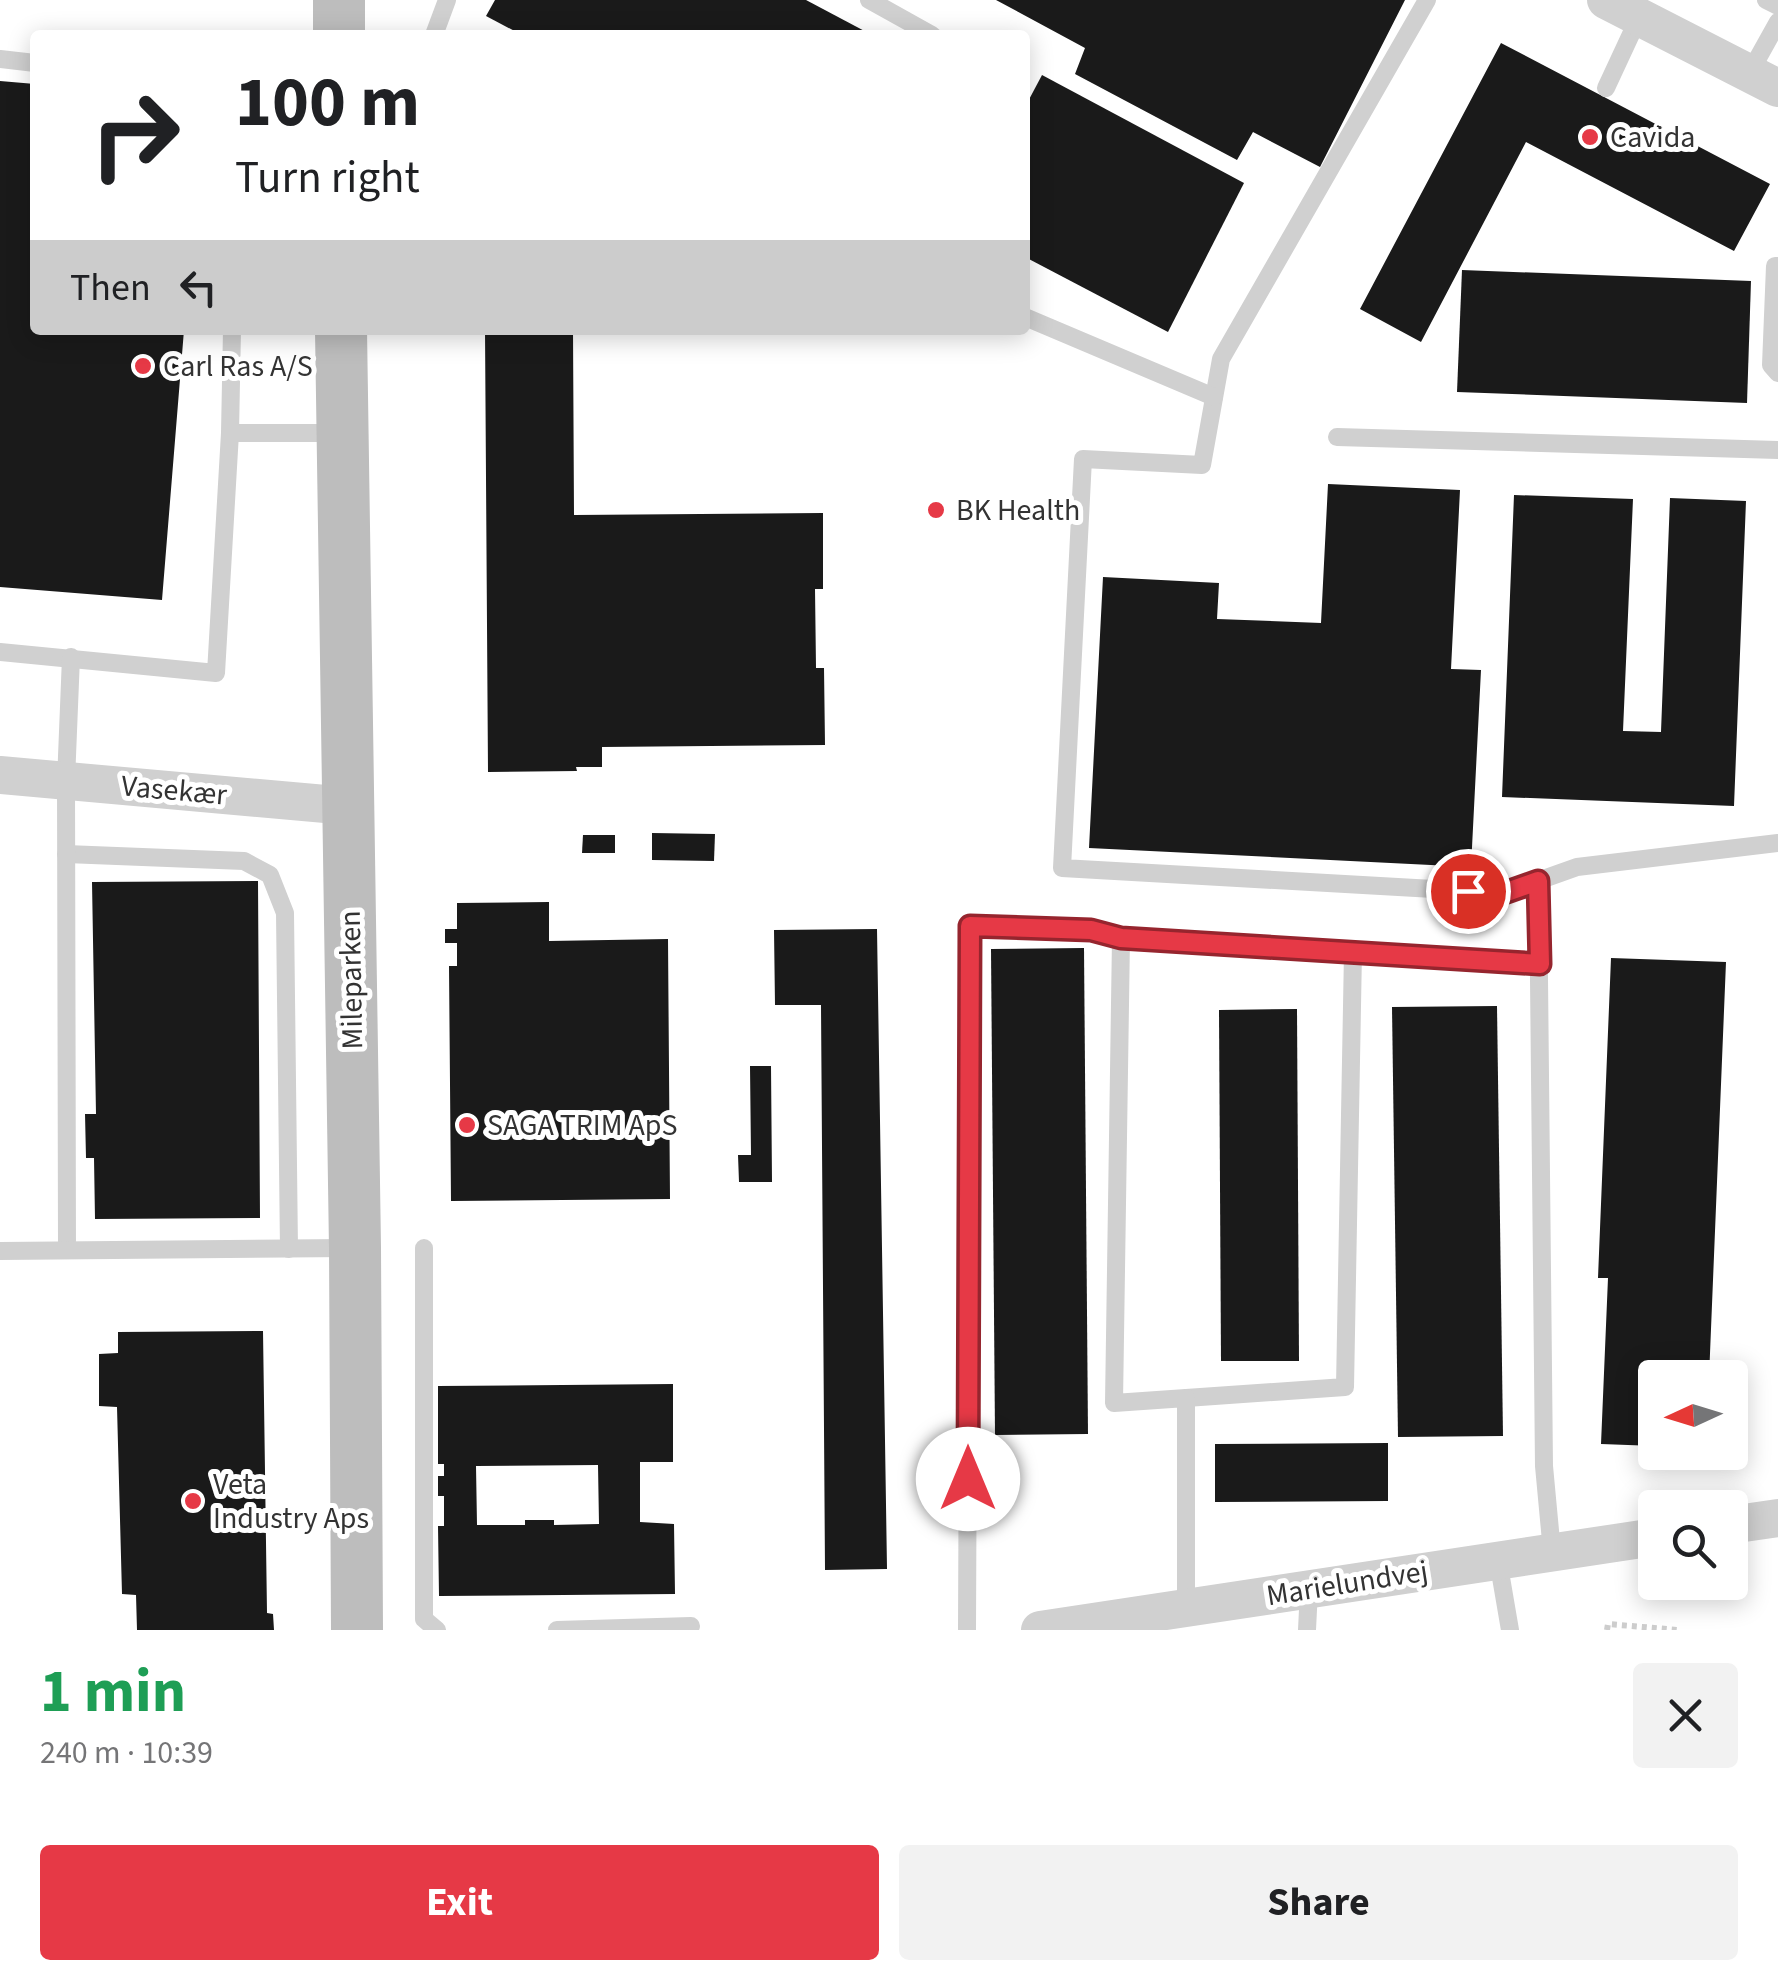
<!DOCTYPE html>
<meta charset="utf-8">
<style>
:root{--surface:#fff;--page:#f2f2f2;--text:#202124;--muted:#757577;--accent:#e63946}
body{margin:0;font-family:"Source Sans 3",sans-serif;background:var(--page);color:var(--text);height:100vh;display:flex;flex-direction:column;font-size:38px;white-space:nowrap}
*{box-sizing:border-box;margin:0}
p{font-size:32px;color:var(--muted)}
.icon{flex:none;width:55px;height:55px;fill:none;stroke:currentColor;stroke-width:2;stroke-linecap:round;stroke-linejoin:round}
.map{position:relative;height:1630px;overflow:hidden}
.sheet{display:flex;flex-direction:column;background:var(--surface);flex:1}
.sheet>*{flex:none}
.banner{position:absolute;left:30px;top:30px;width:1000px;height:305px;border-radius:10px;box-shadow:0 5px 25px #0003;background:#fff;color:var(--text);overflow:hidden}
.needle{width:65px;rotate:266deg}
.controls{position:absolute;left:1638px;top:1360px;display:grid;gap:20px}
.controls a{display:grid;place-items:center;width:110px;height:110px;border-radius:10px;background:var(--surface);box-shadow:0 5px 25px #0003;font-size:50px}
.pin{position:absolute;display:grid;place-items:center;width:85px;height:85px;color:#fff;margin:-42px;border:5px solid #fff;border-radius:50%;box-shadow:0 2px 10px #0007}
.me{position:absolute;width:110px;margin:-55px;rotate:0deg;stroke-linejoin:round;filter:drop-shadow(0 0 8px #0008)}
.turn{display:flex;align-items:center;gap:35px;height:210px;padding:0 40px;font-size:45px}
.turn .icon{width:130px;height:130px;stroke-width:2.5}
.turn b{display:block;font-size:70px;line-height:85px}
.then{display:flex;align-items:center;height:95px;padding:0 40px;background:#0003;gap:20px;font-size:38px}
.round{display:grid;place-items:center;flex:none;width:105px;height:105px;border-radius:10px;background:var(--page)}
.head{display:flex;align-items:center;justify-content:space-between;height:170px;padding:0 40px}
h1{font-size:60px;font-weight:700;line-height:75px;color:#1e9e55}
.primary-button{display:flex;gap:20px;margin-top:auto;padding:20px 40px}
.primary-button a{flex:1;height:115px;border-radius:10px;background:var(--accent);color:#fff;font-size:40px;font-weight:700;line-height:115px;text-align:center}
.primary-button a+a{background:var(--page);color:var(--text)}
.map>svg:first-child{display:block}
.building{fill:#1a1a1a;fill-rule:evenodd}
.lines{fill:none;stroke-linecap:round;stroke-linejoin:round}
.path{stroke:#cdcdcd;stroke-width:6;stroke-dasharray:5 5;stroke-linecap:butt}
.lane{stroke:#d0d0d0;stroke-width:18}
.street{stroke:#d0d0d0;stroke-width:38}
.secondary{stroke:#bdbdbd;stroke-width:52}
.route-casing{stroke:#96252e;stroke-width:25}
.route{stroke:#e63946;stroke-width:18}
.poi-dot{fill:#e63946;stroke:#fff;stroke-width:4}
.labels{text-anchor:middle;stroke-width:10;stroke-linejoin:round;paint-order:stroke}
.poi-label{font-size:30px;fill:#333;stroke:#fff;text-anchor:start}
.street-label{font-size:30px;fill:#333;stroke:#fff}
</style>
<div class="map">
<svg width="1778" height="1630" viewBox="0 0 1778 1630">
<rect width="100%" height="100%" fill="#fff"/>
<g class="building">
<path d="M495,0h311l66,35h-350l-36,-19z"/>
<path d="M996,0h409l-85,167 -67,-35 -16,28 -162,-86 10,-26z"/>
<path d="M1501,43l269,141 -36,67 -208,-109 -105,200 -61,-33z"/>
<path d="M1042,75l202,108 -76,149 -143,-75v-150z"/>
<path d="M0,81l35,3v246h149l-22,270 -162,-13z"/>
<path d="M1462,270l289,11 -4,122 -290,-11z"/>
<path d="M485,330h88l1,185 249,-2v76h-8l1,79h8l1,77 -223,2v20h-26l1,4 -89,1z"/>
<path d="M1328,484l132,6 -9,179 30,1 -10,197 -382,-19 14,-271 116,6 -2,36 104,4z"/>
<path d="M1514,495l119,4 -10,232 38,1 9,-234 76,3 -12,305 -232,-9z"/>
<path d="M652,833l63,1 -1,27 -62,-1z"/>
<path d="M583,835h32v18h-33z"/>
<path d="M258,881l2,337 -165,1 -1,-61h-8l-1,-44h11l-4,-232z"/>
<path d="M549,902v39l119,-2 2,260 -219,2 -2,-235h8v-23h-12v-14h12v-26z"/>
<path d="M877,929l10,640 -62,1 -4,-565h-46l-1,-75z"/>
<path d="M1084,948l4,486 -93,1 -4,-486z"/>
<path d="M1611,958l115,4 -17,416h-54v68l-54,-2 7,-166h-10z"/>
<path d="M1497,1006l6,430 -105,1 -6,-430z"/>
<path d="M1297,1009l2,352h-78l-2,-351z"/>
<path d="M750,1066h21l1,116h-33l-1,-27h13z"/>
<path d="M263,1331l4,282 6,1 1,16h-137l-1,-35 -14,-1 -5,-187 -18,-1v-52l19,-1v-21z"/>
<path d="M673,1384v78h-33v60l34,2 1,70 -236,2 -1,-70h6v-30h-6v-20h6v-12h-6v-78zM598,1465l1,59 -45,1v-5h-29v5h-48l-1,-59z"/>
<path d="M1388,1443v58l-173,1v-58z"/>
</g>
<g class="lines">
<path class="path" d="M1607,1630l1,-6 70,6"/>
<g class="lane">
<path d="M869,0l63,35"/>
<path d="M1427,0l-206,359 -19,106 -119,-6 -21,409 442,25 73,-26 201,-24"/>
<path d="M1766,0l12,6"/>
<path d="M434,35l13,-35"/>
<path d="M0,59l35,4"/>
<path d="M1749,74l29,-52"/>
<path d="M1606,88l33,-71"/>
<path d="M1778,266h-3l-4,99 7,8"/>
<path d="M1025,317l189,80"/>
<path d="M230,433h111"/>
<path d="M1337,437l441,13"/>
<path d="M0,652l216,21 14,-240 2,-103"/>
<path d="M66,854l178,7 26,14 15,38 4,336"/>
<path d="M1538,881l6,585 8,86"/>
<path d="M424,1248v371l13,11"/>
<path d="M67,1250l-1,-469 5,-124"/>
<path d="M0,1251l349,-3"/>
<path d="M1186,1398l159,-11 8,-435"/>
<path d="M1498,1560l12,70"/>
<path d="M1186,1608v-210l-72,5 7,-465 419,25"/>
<path d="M557,1630l134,-4"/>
<path d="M967,1630l3,-704 121,4 30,8"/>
<path d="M1307,1630l2,-41"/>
</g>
<g class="street">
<path d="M1606,0l172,88"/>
<path d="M0,775l348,31"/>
<path d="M1730,1525l48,-7"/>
<path d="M1040,1630l615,-93"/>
</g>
<g class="secondary">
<path d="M339,0v35"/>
<path d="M341,330l14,918 2,382"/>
</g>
</g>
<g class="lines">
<g class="route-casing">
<path id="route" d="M968,1479l2,-553 121,4 30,8 419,26 -2,-83 -34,12 -36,-2"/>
</g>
<use href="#route" class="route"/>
</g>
<g class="poi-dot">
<circle cx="1590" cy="137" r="10"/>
<circle cx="143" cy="366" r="10"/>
<circle cx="936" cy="510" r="10"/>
<circle cx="467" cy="1125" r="10"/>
<circle cx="193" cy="1501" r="10"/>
</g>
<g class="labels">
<g class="poi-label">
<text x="1610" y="147">Cavida</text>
<text x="163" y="376">Carl Ras A/S</text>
<text x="956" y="520">BK Health</text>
<text x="487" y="1135">SAGA TRIM ApS</text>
<text x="213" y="1494">Veta<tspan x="213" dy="34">Industry Aps</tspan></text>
</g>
<g class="street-label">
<text transform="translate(174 790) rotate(5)" y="10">Vasekær</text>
<text transform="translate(351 980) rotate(-91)" y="10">Mileparken</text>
<text transform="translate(1347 1583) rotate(-9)" y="10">Marielundvej</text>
</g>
</g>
</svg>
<div class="controls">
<a><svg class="needle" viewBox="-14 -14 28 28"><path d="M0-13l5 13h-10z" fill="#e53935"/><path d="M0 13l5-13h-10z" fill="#757577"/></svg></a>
<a><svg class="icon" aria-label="search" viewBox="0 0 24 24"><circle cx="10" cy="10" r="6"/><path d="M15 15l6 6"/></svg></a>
</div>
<div class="pin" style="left:1468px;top:891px;background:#d93025"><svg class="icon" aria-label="arrive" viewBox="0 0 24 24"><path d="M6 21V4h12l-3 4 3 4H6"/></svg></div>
<svg class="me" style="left:968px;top:1479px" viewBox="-20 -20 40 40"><circle r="19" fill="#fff"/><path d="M0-13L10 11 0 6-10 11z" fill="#e63946"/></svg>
<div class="banner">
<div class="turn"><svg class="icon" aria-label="right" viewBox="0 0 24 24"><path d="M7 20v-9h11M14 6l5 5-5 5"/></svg><div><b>100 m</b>Turn right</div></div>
<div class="then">Then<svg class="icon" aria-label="left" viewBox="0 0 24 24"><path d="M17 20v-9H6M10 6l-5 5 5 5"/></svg></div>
</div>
</div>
<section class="sheet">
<div class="head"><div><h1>1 min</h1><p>240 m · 10:39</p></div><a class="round"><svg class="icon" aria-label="close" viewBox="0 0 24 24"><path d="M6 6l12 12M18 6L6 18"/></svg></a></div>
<div class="primary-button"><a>Exit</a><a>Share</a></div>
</section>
